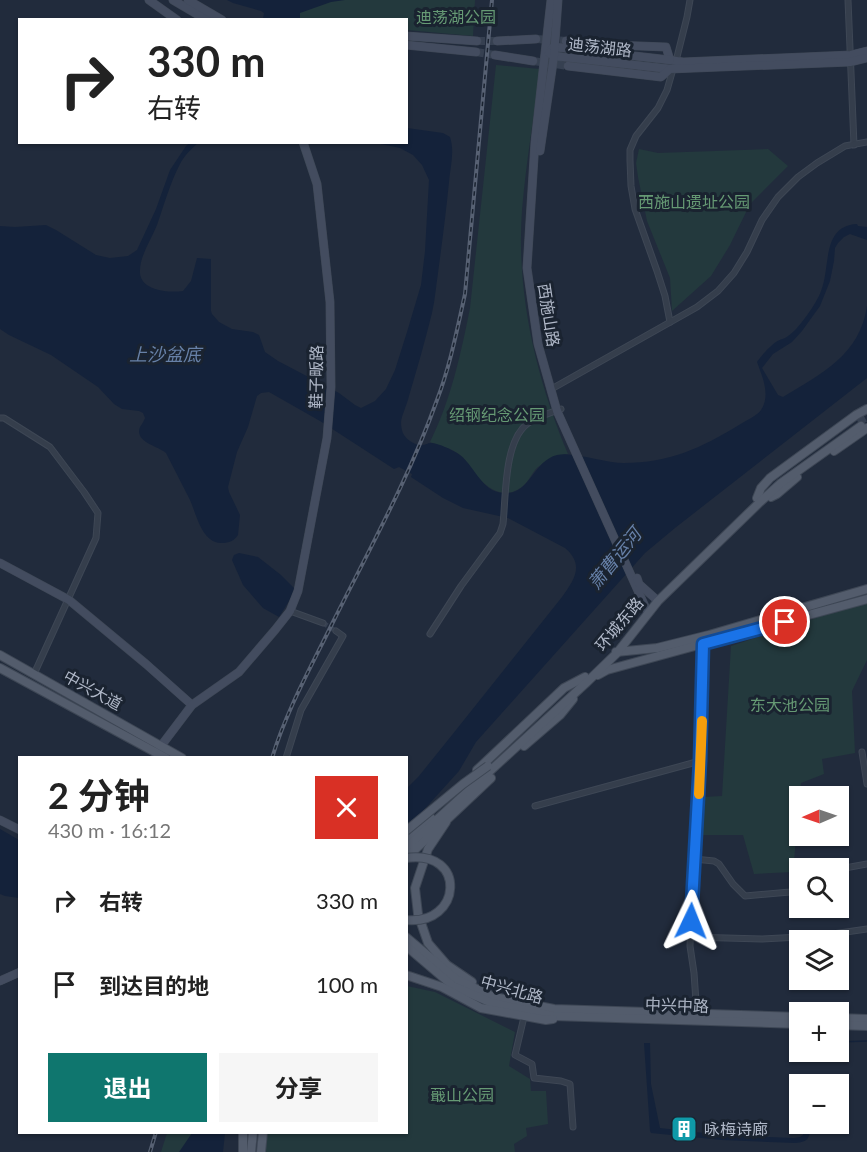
<!DOCTYPE html>
<html lang="zh">
<meta charset="utf-8">
<style>
:root{--surface:#fff;--page:#f6f6f6;--text:#222;--muted:#767676;--accent:#0f766e}
body{margin:0;font-family:Lato,"Noto Sans SC",sans-serif;background:var(--page);color:var(--text);height:100vh;display:flex;flex-direction:column;font-size:22px;white-space:nowrap}
*{box-sizing:border-box;margin:0}
p{font-size:20px;color:var(--muted)}
.icon{flex:none;width:33px;height:33px;fill:none;stroke:currentColor;stroke-width:2;stroke-linecap:round;stroke-linejoin:round}
.map{position:relative;flex:1;overflow:hidden}
.sheet{position:absolute;left:18px;top:756px;width:390px;height:378px;display:flex;flex-direction:column;background:var(--surface);border-radius:0px;box-shadow:0 2px 4px #0004}
.sheet>*{flex:none}
.banner{position:absolute;left:18px;top:18px;width:390px;height:126px;border-radius:0px;box-shadow:0 2px 4px #0004;background:#fff;color:var(--text);overflow:hidden}
.needle{width:39px;rotate:268deg}
.buttons{position:absolute;left:789px;top:786px;display:grid;gap:12px}
.buttons a{display:grid;place-items:center;width:60px;height:60px;border-radius:0px;background:var(--surface);box-shadow:0 2px 4px #0004;font-size:30px}
.pin{position:absolute;display:grid;place-items:center;width:51px;height:51px;color:#fff;margin:-26px;border:3px solid #fff;border-radius:50%;box-shadow:0 2px 6px #0007}
.me{position:absolute;width:66px;margin:-33px;rotate:2deg;stroke-linejoin:round;filter:drop-shadow(0 0 4px #0008)}
.turn{display:flex;align-items:center;gap:21px;height:126px;padding:0 30px;font-size:27px}
.turn .icon{width:78px;height:78px;stroke-width:2.5}
.turn b{display:block;font-size:42px;line-height:51px}
.round{display:grid;place-items:center;flex:none;width:63px;height:63px;border-radius:0px;background:var(--page)}
.summary{display:flex;align-items:center;justify-content:space-between;height:102px;padding:0 30px}
h1{font-size:36px;font-weight:700;line-height:45px}
.primary-button{display:flex;gap:12px;margin-top:auto;padding:12px 30px}
.primary-button a{flex:1;height:69px;border-radius:0px;background:var(--accent);color:#fff;font-size:24px;font-weight:700;line-height:69px;text-align:center}
.primary-button a+a{background:var(--page);color:var(--text)}
ul{padding:0;list-style:none}
li{display:flex;align-items:center;gap:18px;height:84px;padding:0 30px}
li div{flex:1}
li b{display:block;font-size:22px}
li em{font-style:normal}
.map>svg:first-child{display:block}
.green{fill:#23393d}
.water{fill:#14223a}
.lines{fill:none;stroke-linecap:round;stroke-linejoin:round}
.stream{stroke:#14223a;stroke-width:1.5}
.street-tunnel{stroke:#364051;stroke-width:5;stroke-dasharray:5 2.5;stroke-linecap:butt}
.secondary-tunnel{stroke:#364051;stroke-width:8;stroke-dasharray:8 4;stroke-linecap:butt}
.primary-tunnel{stroke:#364051;stroke-width:8;stroke-dasharray:8 4;stroke-linecap:butt}
.street-casing{stroke:#3e4755;stroke-width:7}
.secondary-casing{stroke:#3e4755;stroke-width:9}
.primary-casing{stroke:#3e4755;stroke-width:10}
.street{stroke:#353e4c;stroke-width:5}
.secondary{stroke:#434c5f;stroke-width:8}
.primary{stroke:#535c6c;stroke-width:8}
.rail-casing{stroke:#576173;stroke-width:4}
.rail{stroke:#1a2330;stroke-width:1.5;stroke-dasharray:4.5;stroke-linecap:butt}
.primary-bridge-casing{stroke:#3e4755;stroke-width:10;stroke-linecap:butt}
.primary-bridge{stroke:#535c6c;stroke-width:8}
.route-casing{stroke:#114b97;stroke-width:15}
.route{stroke:#1a73e8;stroke-width:10}
.slow{stroke:#f59e0b;stroke-width:10}
.labels{text-anchor:middle;stroke-width:6;stroke-linejoin:round;paint-order:stroke}
.park-label{font-size:16px;fill:#669a74;stroke:#1a2330}
.street-label{font-size:16px;fill:#b0b8c8;stroke:#1a2330}
.poi-label{font-size:16px;fill:#b0b8c8;stroke:#1a2330;text-anchor:start}
.water-label{font-size:18px;font-style:italic;fill:#6781a8;stroke:#1a2330}
</style>
<div class="map">
<svg width="867" height="1152" viewBox="0 0 867 1152">
<rect width="100%" height="100%" fill="#212b3c"/>
<g class="green">
<path d="M315,0h160l-2,36 -66,-6 -1,-10h-106v-14z"/>
<path d="M496,65l44,4c-6,47 -14,94 -18,141 -6,83 14,168 46,244 -9,0 -27,9 -33,16 -6,8 -8,15 -18,20 -17,9 -32,-4 -43,-17 -5,-6 -8,-14 -14,-18 -9,-7 -20,-9 -30,-13 21,-42 31,-89 40,-134z"/>
<path d="M639,149l19,4 110,-4 20,17 -38,38 -20,41 -19,31 -39,35 -2,-33 -23,-57 -9,-44 -2,-14z"/>
<path d="M867,601v59l-15,31 3,62 -33,6 2,15 -23,9 -8,89 -39,2 -11,-39h-42l2,-38 19,-1 9,-150z"/>
<path d="M407,986l28,6 80,40 -6,34 21,13 1,12h15l2,33 -22,4 1,8 -13,8 1,8h-253v-19l144,-1z"/>
<path d="M167,1133h37l-10,19h-33z"/>
</g>
<g class="water">
<path d="M227,0h118l-14,2 -31,11v7l-37,-1 1,-6 -3,-2 -28,-8z"/>
<path d="M407,128l36,5 7,4c5,15 0,31 -1,45 -3,31 -7,61 -11,91 -2,13 -3,27 -6,40 -7,28 -15,56 -23,83 -2,9 -7,18 -8,26 0,5 1,10 3,13 4,6 12,11 19,10 5,-1 4,-2 9,-2 8,1 18,6 25,10 18,11 23,39 47,40 26,2 29,-32 53,-38 15,-4 48,8 67,8 45,0 77,-15 115,-38 6,-4 18,-9 22,-15 10,-15 1,-34 -4,-48 2,-4 15,-18 19,-20 4,-3 9,-3 12,-6 10,-6 29,-33 33,-45 10,-24 0,-65 36,-67l1,2 9,1v13l-17,-6 -6,3 -6,6 -3,5 -1,13 -4,20 -10,25 -18,25 -10,11 -19,12 -11,14 16,27 5,2c38,-23 77,-42 84,-91v72l-192,150 -30,25 -169,189 -17,29 -38,42 -14,13v-38l12,-12 33,-41 110,-138c12,-17 23,-32 3,-49l-57,-30 -45,-10 -20,-10 -32,-21 1,-3 -13,-7 -5,2 -74,-48 -51,-29 -8,1 -4,3 -9,31 -11,25 -9,35 1,5 11,23 -2,20c-4,6 -9,8 -16,8 -20,1 -26,-30 -32,-43 -8,-16 -16,-31 -24,-47 -8,-7 -32,-11 -26,-26 2,-3 4,-6 5,-9l-2,-5 -4,-2 -17,-2 -8,-5 -16,-17 -47,-32 -42,-20 -9,-6v-103l15,1 31,-2 10,5 40,25 14,3 18,-2 9,-6 19,-41 14,-39 16,-24 4,-3h8c-7,6 -14,13 -18,21 -10,19 -16,41 -23,61 -6,15 -18,32 -17,48 1,18 30,20 43,18l8,-10 6,-23 14,1v52l1,3 7,8 13,7 21,3 6,3 6,17 13,9 61,32 16,12 6,3 14,-7 11,-12 9,-19 12,-38 14,-47 4,-34 4,-71 -7,-15 -9,-10 -13,-7 -24,-5 30,-1z"/>
<path d="M239,553l19,4 23,18 15,15 -17,27 -16,-9 -20,-23 -11,-25 2,-5z"/>
<path d="M0,829l19,11v58l-14,-2 -5,-2z"/>
<path d="M644,1043h6l1,41 9,44 62,7 72,3 6,-1 3,-2v-11h7c0,14 -1,18 -15,19l-73,-3 -71,-7 -1,-2z"/>
<path d="M192,1133h33l-2,19h-44z"/>
</g>
<g class="lines">
<path class="stream" d="M838,1042l29,-1"/>
<path class="street-tunnel" d="M323,623l13,8"/>
<g class="secondary-tunnel">
<path d="M536,39l30,2"/>
<path d="M477,41h20"/>
<path d="M476,52l19,3"/>
<path d="M533,61l35,5"/>
</g>
<path class="primary-tunnel" d="M858,422l9,-5"/>
<g class="street-casing">
<g id="street">
<path d="M848,0l6,145"/>
<path d="M676,61l11,-44 3,-17"/>
<path d="M670,322l-5,-26 -8,-25 -22,-62 -4,-23 -1,-26v-10l6,-14 22,-28 9,-18 6,-21"/>
<path d="M555,387l142,-80 21,-16 16,-18 13,-21 15,-32 16,-23 20,-20 19,-14 28,-17 22,-4"/>
<path d="M0,418h4l46,29 34,45 14,21 -2,25 -62,136"/>
<path d="M290,611l33,12"/>
<path d="M430,634l31,-48 39,-53 3,-9c3,-28 1,-82 24,-100 9,-7 23,-11 34,-15"/>
<path d="M862,752l5,32"/>
<path d="M286,758l15,-48 42,-74 -7,-5"/>
<path d="M535,806l165,-45"/>
<path d="M694,859l20,2 5,3 14,20 12,12 45,-4 10,-5"/>
<path d="M816,868l8,-2 21,2 22,-4"/>
<path d="M690,937l72,2 57,-3 48,-7"/>
<path d="M697,1016l-3,-43 -4,-27 2,-59 8,-126 3,-117"/>
<path d="M524,1017l-9,38 17,9 2,14 27,3 9,3 3,43"/>
</g>
</g>
<g class="secondary-casing">
<g id="secondary">
<path d="M149,0l28,20"/>
<path d="M173,0l34,20"/>
<path d="M188,0l34,20"/>
<path d="M551,0l-16,142 -8,126 11,76 19,67 91,202"/>
<path d="M406,36l71,5"/>
<path d="M497,41l39,-2"/>
<path d="M566,41l21,3 79,3 4,13 13,2 168,-7 16,-4"/>
<path d="M406,45l70,7"/>
<path d="M552,48l3,-1 115,13"/>
<path d="M549,53l5,3 116,13"/>
<path d="M495,55l38,6"/>
<path d="M568,66l93,11 9,-8 180,-7 17,-4"/>
<path d="M540,151l14,-95 4,-56"/>
<path d="M0,563l69,37 77,64 46,41"/>
<path d="M637,578l2,6 19,17"/>
<path d="M155,758l6,-12 31,-41 47,-33 36,-42 15,-19 8,-20 29,-153 4,-51 -1,-85 -13,-118 -14,-42"/>
<path d="M0,820l20,10"/>
<path d="M0,981l20,-9"/>
</g>
</g>
<g class="primary-casing">
<g id="primary">
<path d="M834,451l33,-23"/>
<path d="M771,497l6,-3 20,-17"/>
<path d="M757,498l4,-10 9,-10 86,-63 11,-6"/>
<path d="M616,652l41,-4 52,-13 158,-46"/>
<path d="M0,655l182,103"/>
<path d="M0,668l166,90"/>
<path d="M598,675l9,-5 260,-71"/>
<path d="M524,746l36,-31 13,-16"/>
<path d="M477,770l87,-82 21,-11"/>
<path d="M446,822l-18,27 -13,39 3,26 10,29 19,22 25,17"/>
<path d="M406,840l25,-22"/>
<path d="M406,848l181,-166 30,-29 41,-52 102,-99 21,-19 80,-57"/>
<path d="M406,858l85,-80"/>
<path d="M406,937l50,42 38,18 60,12 246,8"/>
<path d="M406,946l47,40 39,17 61,13 247,8"/>
<path d="M406,975l36,12 39,21 65,12 7,-1"/>
<path d="M838,1018l29,1"/>
<path d="M838,1025l29,1"/>
<path d="M243,1132v20"/>
<path d="M251,1152l2,-20"/>
<path d="M261,1152l2,-20"/>
</g>
</g>
<use href="#street" class="street"/>
<use href="#secondary" class="secondary"/>
<use href="#primary" class="primary"/>
<g class="rail-casing">
<g id="rail">
<path d="M272,758c15,-49 40,-93 62,-138 36,-72 76,-144 103,-220 13,-34 20,-70 28,-106l27,-294"/>
<path d="M150,1152l6,-20"/>
</g>
</g>
<use href="#rail" class="rail"/>
<g class="primary-bridge-casing">
<g id="primary-bridge">
<path d="M406,831l57,-47 25,-18"/>
<path d="M406,858c62,-9 56,68 0,62"/>
</g>
</g>
<use href="#primary-bridge" class="primary-bridge"/>
</g>
<g class="lines">
<g class="route-casing">
<path id="route" d="M691,921l9,-160 3,-117 82,-22"/>
</g>
<use href="#route" class="route"/>
<path class="slow" d="M699,794l3,-73"/>
</g>
<defs>
<g id="building-square" transform="scale(1.35)"><rect x="-9" y="-9" width="18" height="18" rx="4" fill="#0f9aa8" stroke="#1a2330"/><path d="M-4-6H4V6H1V3H-1V6H-4ZM-2.5-4.3h1.7v1.8h-1.7ZM.8-4.3h1.7v1.8H.8ZM-2.5-1h1.7V.8h-1.7ZM.8-1h1.7V.8H.8Z" fill="#fff"/></g>
</defs>
<g fill-rule="evenodd">
<use href="#building-square" x="684" y="1129"/>
</g>
<g class="labels">
<g class="park-label">
<text x="456" y="23">迪荡湖公园</text>
<text x="694" y="208">西施山遗址公园</text>
<text x="497" y="421">绍钢纪念公园</text>
<text x="790" y="711">东大池公园</text>
<text x="462" y="1101">蕺山公园</text>
</g>
<g class="street-label">
<text transform="translate(600 47) rotate(6)" y="6">迪荡湖路</text>
<text transform="translate(549 315) rotate(81)" y="6">西施山路</text>
<text transform="translate(316 377) rotate(-89)" y="6">鞋子畈路</text>
<text transform="translate(619 624) rotate(-50)" y="6">环城东路</text>
<text transform="translate(93 690) rotate(29)" y="6">中兴大道</text>
<text transform="translate(512 989) rotate(16)" y="6">中兴北路</text>
<text transform="translate(677 1005) rotate(2)" y="6">中兴中路</text>
</g>
<g class="poi-label">
<text x="704" y="1135">咏梅诗廊</text>
</g>
<g class="water-label">
<text x="165" y="361">上沙盆底</text>
<text transform="translate(615 559) rotate(-51)" y="6">萧曹运河</text>
</g>
</g>
</svg>
<div class="buttons">
<a><svg class="needle" viewBox="-14 -14 28 28"><path d="M0-13l5 13h-10z" fill="#e53935"/><path d="M0 13l5-13h-10z" fill="#767676"/></svg></a>
<a><svg class="icon" aria-label="search" viewBox="0 0 24 24"><circle cx="10" cy="10" r="6"/><path d="M15 15l6 6"/></svg></a>
<a><svg class="icon" aria-label="layers" viewBox="0 0 24 24"><path d="M12 4l9 5-9 5-9-5zM3 14l9 5 9-5"/></svg></a>
<a>+</a>
<a>−</a>
</div>
<div class="pin" style="left:785px;top:622px;background:#d93025"><svg class="icon" aria-label="arrive" viewBox="0 0 24 24"><path d="M6 21V4h12l-3 4 3 4H6"/></svg></div>
<svg class="me" style="left:691px;top:921px" viewBox="-20 -20 40 40"><path d="M0-17L14 15 0 8-14 15z" fill="#1a73e8" stroke="#fff" stroke-width="4"/></svg>
<div class="banner">
<div class="turn"><svg class="icon" aria-label="right" viewBox="0 0 24 24"><path d="M7 20v-9h11M14 6l5 5-5 5"/></svg><div><b>330 m</b>右转</div></div>
</div>
<section class="sheet">
<div class="summary"><div><h1>2 分钟</h1><p>430 m · 16:12</p></div><a class="round" style="background:#d93025;color:#fff"><svg class="icon" aria-label="close" viewBox="0 0 24 24"><path d="M6 6l12 12M18 6L6 18"/></svg></a></div>
<ul>
<li><svg class="icon" aria-label="right" viewBox="0 0 24 24"><path d="M7 20v-9h11M14 6l5 5-5 5"/></svg><div><b>右转</b></div><em>330 m</em></li>
<li><svg class="icon" aria-label="arrive" viewBox="0 0 24 24"><path d="M6 21V4h12l-3 4 3 4H6"/></svg><div><b>到达目的地</b></div><em>100 m</em></li>
</ul>
<div class="primary-button"><a>退出</a><a>分享</a></div>
</section>
</div>
